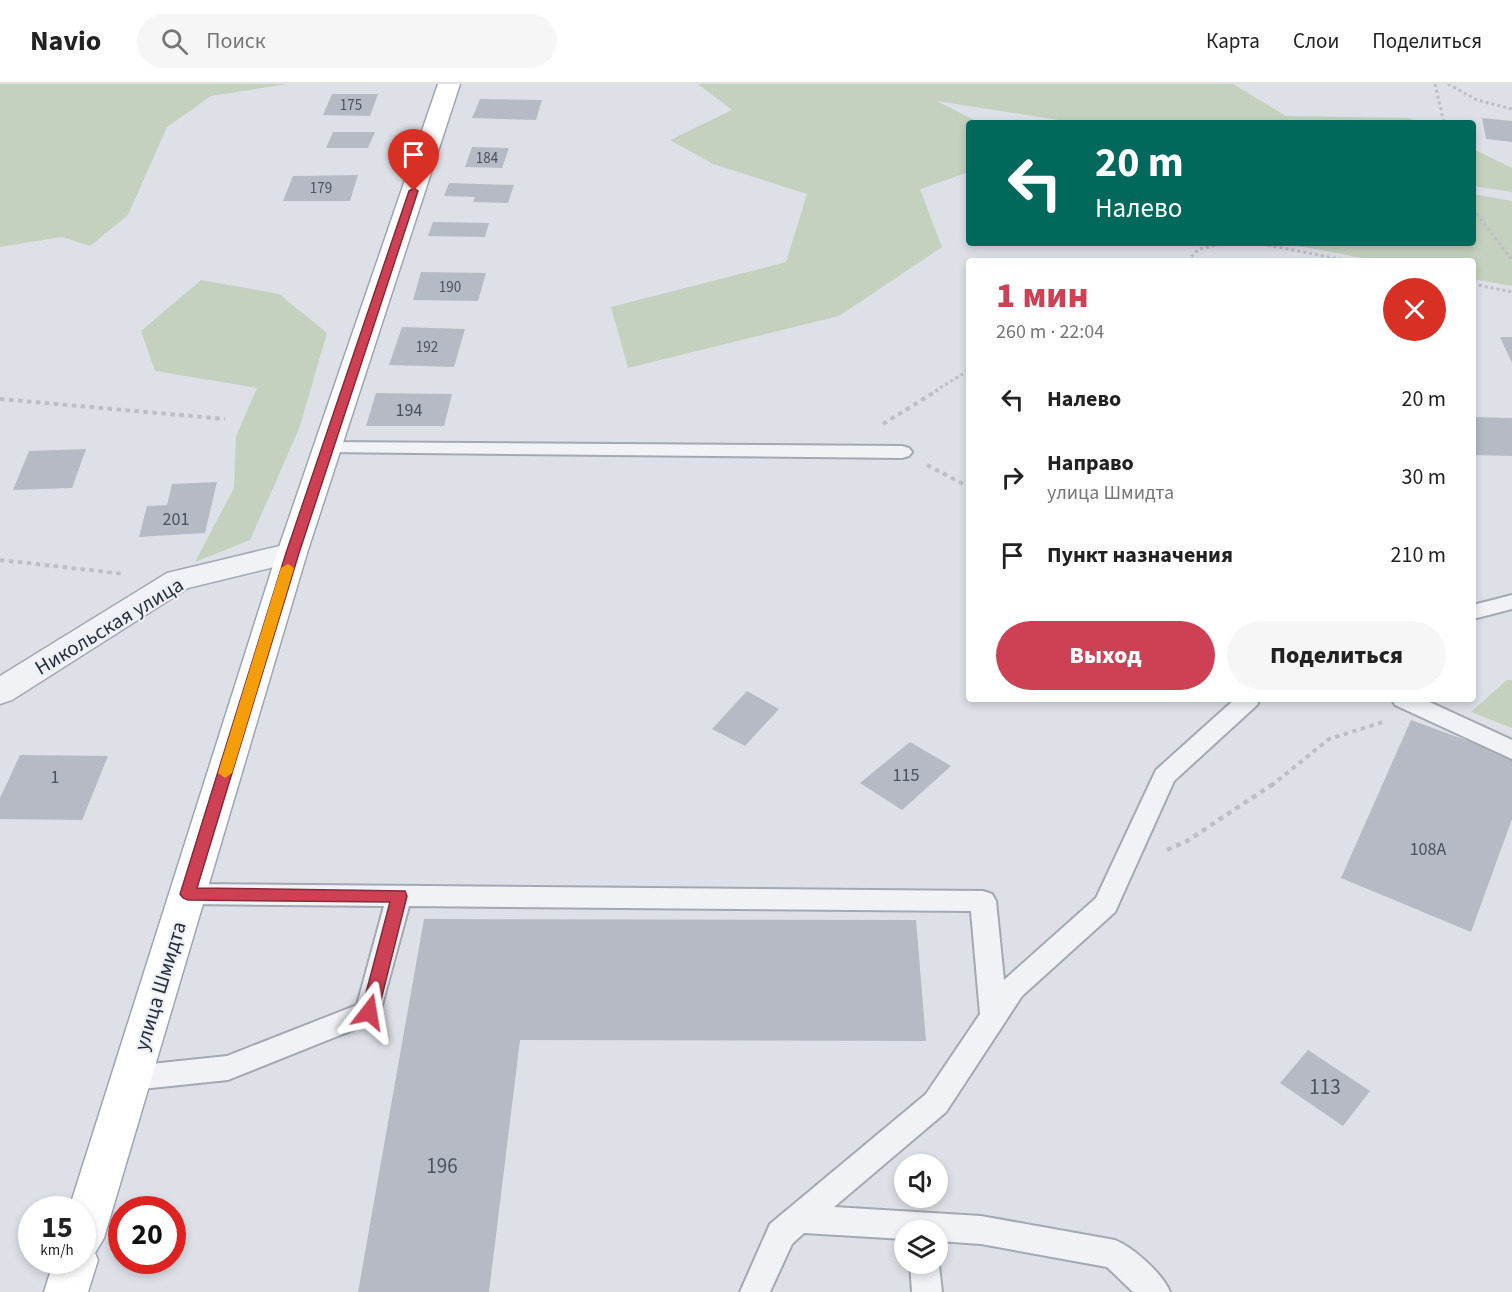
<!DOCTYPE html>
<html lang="ru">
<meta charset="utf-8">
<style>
:root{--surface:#fff;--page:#f6f6f6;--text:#222;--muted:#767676;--line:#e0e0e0;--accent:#ce4155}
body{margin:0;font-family:"Source Sans 3",sans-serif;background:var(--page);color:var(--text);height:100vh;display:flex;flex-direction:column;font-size:22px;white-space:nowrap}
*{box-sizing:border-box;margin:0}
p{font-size:20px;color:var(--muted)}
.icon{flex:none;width:33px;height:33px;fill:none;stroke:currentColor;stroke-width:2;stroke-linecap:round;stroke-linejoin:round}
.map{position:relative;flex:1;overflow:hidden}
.side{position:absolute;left:966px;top:174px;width:510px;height:444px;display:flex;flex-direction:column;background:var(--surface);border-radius:6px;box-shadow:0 3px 9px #0003}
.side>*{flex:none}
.top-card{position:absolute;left:966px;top:36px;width:510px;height:126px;border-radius:6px;box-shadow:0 3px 9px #0003;background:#00695c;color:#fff;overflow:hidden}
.tools{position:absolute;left:894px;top:1070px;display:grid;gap:12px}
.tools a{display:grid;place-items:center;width:54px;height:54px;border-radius:50%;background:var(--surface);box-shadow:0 3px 9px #0003;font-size:30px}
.speed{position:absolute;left:18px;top:1112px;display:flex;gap:12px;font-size:30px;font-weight:700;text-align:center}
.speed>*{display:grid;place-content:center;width:78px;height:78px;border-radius:50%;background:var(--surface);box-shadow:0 3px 9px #0003;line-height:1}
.speed small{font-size:15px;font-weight:400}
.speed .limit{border:9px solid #d22;background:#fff;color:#111}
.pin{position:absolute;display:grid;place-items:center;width:51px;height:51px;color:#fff;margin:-62px -26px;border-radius:50% 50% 50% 0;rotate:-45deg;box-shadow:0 0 6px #0007}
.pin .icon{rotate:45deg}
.me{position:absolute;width:66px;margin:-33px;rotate:14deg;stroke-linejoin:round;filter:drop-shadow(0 0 4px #0008)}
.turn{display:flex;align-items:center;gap:21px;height:126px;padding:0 30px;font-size:27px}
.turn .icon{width:78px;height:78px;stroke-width:2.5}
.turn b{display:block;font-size:42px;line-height:51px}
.round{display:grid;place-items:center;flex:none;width:63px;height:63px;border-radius:32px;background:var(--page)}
.overview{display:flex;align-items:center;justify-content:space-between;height:102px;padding:0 30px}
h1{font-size:36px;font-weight:800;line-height:45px;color:var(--accent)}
.primary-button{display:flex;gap:12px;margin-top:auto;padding:12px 30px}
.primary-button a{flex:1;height:69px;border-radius:36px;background:var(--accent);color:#fff;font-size:24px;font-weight:800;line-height:69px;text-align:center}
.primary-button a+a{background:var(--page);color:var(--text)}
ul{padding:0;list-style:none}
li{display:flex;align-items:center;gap:18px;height:78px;padding:0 30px}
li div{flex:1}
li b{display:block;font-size:22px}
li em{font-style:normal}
header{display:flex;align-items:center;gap:36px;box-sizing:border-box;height:84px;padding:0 30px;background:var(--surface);border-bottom:2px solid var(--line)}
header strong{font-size:28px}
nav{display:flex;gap:33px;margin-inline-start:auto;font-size:21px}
.search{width:420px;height:54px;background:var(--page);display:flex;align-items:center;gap:15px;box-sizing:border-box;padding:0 21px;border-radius:33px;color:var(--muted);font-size:22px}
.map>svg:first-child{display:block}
.green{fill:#c3d1be}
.building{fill:#b5bac4}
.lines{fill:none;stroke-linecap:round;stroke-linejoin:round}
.service-casing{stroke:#a3a8b1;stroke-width:4}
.minor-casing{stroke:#a3a8b1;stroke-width:3}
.primary-casing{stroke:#9da5b3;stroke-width:3}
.path-far2{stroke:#bcbfc6;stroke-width:3;stroke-dasharray:3 3;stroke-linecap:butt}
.path-far1{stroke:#bcbfc6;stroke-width:4;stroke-dasharray:4.5 4.5;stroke-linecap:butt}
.path{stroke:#bcbfc6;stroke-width:4.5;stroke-dasharray:5 5;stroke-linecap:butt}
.service{fill:#f0f2f6;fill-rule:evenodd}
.minor{fill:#f0f2f6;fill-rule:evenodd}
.primary{fill:#fff;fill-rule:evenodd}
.route{fill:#ce4155;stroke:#862a37;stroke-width:1.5}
.slow{fill:#f59e0b}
.labels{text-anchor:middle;stroke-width:4.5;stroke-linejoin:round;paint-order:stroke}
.far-number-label{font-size:15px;fill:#4a5260}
.number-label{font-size:18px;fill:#4a5260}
.street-label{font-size:21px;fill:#272f3e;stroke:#edf0f5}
.near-number-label{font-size:21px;fill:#4a5260}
</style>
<header>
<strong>Navio</strong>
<div class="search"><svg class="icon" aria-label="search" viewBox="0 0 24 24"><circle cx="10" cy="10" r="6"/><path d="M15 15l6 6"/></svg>Поиск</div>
<nav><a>Карта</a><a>Слои</a><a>Поделиться</a></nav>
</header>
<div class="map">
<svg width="1512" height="1208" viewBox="0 0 1512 1208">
<rect width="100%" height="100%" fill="#dde1e7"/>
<g class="green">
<path d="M0,0h287l-76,12 -44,31 -39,88 -38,31 -28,-9 -62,10z"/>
<path d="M698,0h535l53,32 123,2 10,5h-341l-141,-22 43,22h-11v49l-49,17 22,58 -103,69 -211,52 -17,-61 175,-45 21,-68 -94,-30 -43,-24 62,-30z"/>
<path d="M1473,65l39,19v24l-39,-6z"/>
<path d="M1473,110l39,7v85l-39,-7v-18h-94l-96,-18h190z"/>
<path d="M201,196l78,14 48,39 -28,96 -49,111 -55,22 39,-74 2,-52 21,-48 -102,-17 -14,-40z"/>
<path d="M1507,596h5v48l-41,-16z"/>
</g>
<g class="building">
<path d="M332,10h46l-8,22 -47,-1z"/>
<path d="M480,15l62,1 -6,20 -64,-2z"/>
<path d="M1482,34l30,3v21l-26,-3z"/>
<path d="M333,48h42l-7,16h-42z"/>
<path d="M472,63l37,1 -7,20 -37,-1z"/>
<path d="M358,91l-8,26h-67l10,-25z"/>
<path d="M449,99l65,2 -6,18 -35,-1 2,-5 -31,-1z"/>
<path d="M433,138l56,1 -4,14 -57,-1z"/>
<path d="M421,188l65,1 -8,28 -65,-1z"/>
<path d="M402,243l63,2 -11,38 -65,-2z"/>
<path d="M1500,253h12v26z"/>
<path d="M376,309l76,1 -8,32h-78z"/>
<path d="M1473,333l39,1v38l-39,-1z"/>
<path d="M86,365l-14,39 -59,2 16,-39z"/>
<path d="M217,398l-12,51 -66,4 8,-31 20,-1 5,-21z"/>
<path d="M747,607l32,18 -34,37 -33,-17z"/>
<path d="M1411,636l101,37v62l-41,113 -130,-54z"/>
<path d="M910,658l41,24 -49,44 -42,-27z"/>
<path d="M20,671l88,1 -26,64 -82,-1v-21z"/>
<path d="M424,835l492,1 10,121 -406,-1 -31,252h-131z"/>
<path d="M1308,966l62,41 -27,35 -63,-43z"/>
</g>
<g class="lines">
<g class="service-casing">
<g id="service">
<path d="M328,358l574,4 7,2 3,4 -3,4 -7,2 -581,-6 -3,-4 3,-4z"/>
<path d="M1512,511v14l-39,10v-14z"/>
<path d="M1235,615h25l-3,6 -83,76 -59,131 -93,84 -76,116 -112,95 147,9 134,24c18,7 48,34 55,52h-37l-26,-25 -126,-23 -43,-3v-11h-34v9l-100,-6 -12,11 -22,48h-30l30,-68 156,-130 54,-80 -9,-103 -562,-5 -31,114 -150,60 -96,10 -10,-3 -4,-9 4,-9 10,-3 95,-10 130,-51 27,-99 -196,-2 -9,-3 -4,-7 4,-7 9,-3 795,7 9,3 4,7 8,79 92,-82 60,-128z"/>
<path d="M1392,615h31l89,41v19l-117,-54z"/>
<path d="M938,1173l4,35h-30l-2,-29h28z"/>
</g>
</g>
<g class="minor-casing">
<path id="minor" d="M292,459l11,3 4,7 -4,7 -115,28 -176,112 -12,4v-28l167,-103z"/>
</g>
<g class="primary-casing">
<path id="primary" d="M438,0h22l-153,469 -203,685 -9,15 3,7 -10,32h-44l10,-32h28v-51h-13l208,-656z"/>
</g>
<g class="path-far2">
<path d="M1435,0l9,39"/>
<path d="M1448,0l29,16 35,9"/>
<path d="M1473,125l39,51"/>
<path d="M1256,159l94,18"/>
<path d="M1187,177l12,-12 26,-6"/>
<path d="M1473,200l39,8"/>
<path d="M935,307l34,-21"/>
</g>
<g class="path-far1">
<path d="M0,315l225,20"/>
<path d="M883,340l55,-34"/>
<path d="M927,381l42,22"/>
<path d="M0,476l124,14"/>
<path d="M1271,702l58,-47 54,-17"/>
</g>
<path class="path" d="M1167,766l20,-9 86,-57"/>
<use href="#service" class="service"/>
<use href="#minor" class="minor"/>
<use href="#primary" class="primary"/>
</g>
<path class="route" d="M414,104l4,3 -119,362 -102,335 208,3 2,5 -29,116 -3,5 -6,2 -5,-2 -3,-5 29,-110 -202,-2 -5,-2 -3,-4 106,-341 123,-362z"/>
<path class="slow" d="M288,480l6,4 -62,205 -7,5 -7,-5 63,-205z"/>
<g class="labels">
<g class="far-number-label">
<text x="351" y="26">175</text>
<text x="487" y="79">184</text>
<text x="321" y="109">179</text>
<text x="450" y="208">190</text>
<text x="427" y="268">192</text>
</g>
<g class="number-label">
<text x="409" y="332">194</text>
<text x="176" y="441">201</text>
<text x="906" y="697">115</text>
<text x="55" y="699">1</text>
<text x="1428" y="771">108А</text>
</g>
<g class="street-label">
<text transform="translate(109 542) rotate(-31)" y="7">Никольская улица</text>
<text transform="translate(160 902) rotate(-73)" y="7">улица Шмидта</text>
</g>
<g class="near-number-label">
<text x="1325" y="1010">113</text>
<text x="442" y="1089">196</text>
</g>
</g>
</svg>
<div class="tools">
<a><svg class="icon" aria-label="sound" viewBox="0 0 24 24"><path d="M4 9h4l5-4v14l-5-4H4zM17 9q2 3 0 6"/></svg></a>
<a><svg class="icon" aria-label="layers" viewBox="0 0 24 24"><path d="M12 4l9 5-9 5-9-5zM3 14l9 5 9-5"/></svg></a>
</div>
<div class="speed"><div>15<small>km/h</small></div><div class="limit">20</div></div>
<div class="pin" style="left:414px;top:107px;background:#d93025"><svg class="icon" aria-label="arrive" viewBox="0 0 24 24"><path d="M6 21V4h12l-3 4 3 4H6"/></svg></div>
<svg class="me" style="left:369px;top:928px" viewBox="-20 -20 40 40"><path d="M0-17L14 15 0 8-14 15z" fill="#ce4155" stroke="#fff" stroke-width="4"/></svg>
<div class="top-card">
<div class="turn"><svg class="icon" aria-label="left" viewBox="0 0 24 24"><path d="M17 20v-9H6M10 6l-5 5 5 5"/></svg><div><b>20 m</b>Налево</div></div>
</div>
<section class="side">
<div class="overview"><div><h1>1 мин</h1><p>260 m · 22:04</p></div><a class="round" style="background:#d93025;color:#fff"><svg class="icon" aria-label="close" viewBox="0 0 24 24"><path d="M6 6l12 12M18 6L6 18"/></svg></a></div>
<ul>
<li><svg class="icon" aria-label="left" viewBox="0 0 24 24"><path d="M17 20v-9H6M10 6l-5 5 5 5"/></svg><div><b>Налево</b></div><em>20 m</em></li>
<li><svg class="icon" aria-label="right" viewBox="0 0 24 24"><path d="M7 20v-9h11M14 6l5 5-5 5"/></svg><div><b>Направо</b><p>улица Шмидта</p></div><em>30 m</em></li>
<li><svg class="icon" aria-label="arrive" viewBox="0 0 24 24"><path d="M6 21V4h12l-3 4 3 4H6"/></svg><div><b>Пункт назначения</b></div><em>210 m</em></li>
</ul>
<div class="primary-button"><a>Выход</a><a>Поделиться</a></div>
</section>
</div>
